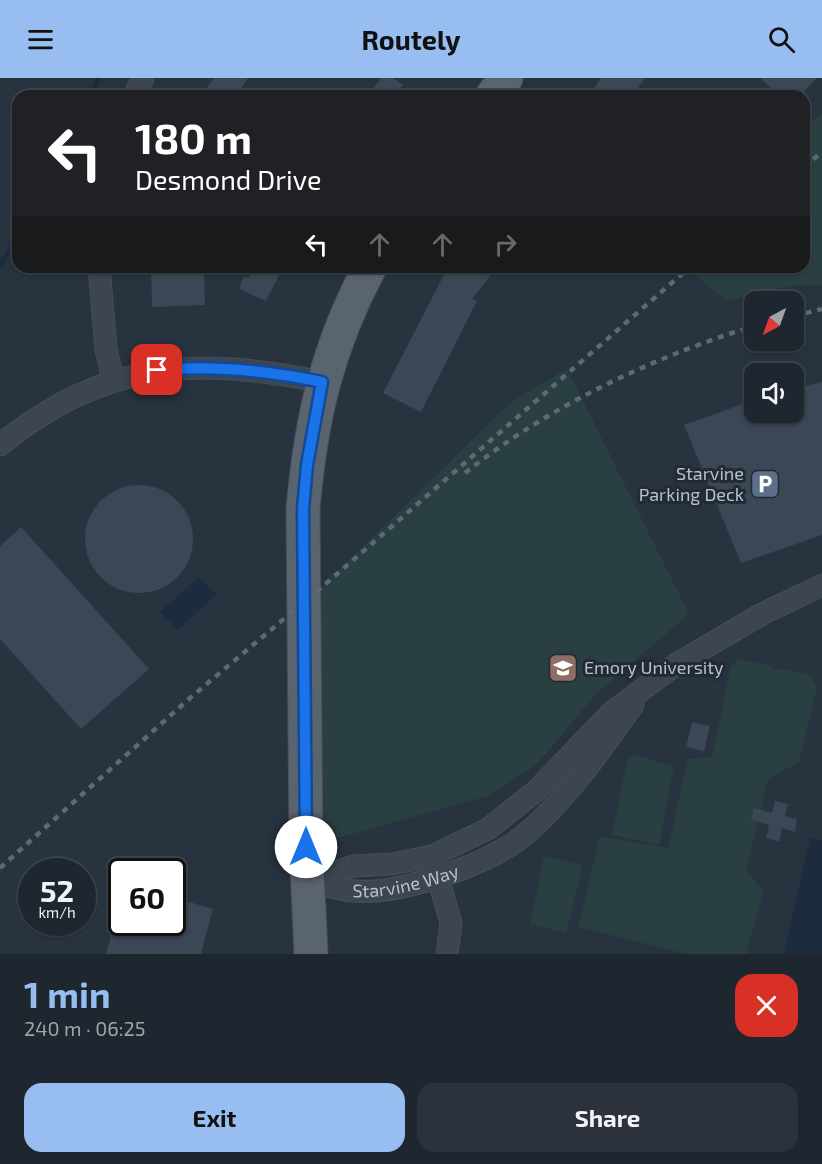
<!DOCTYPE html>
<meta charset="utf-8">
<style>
:root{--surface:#1e2630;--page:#2b323c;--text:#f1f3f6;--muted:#a1a5ab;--line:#3c434c;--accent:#97bdf1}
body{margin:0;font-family:"Exo 2",sans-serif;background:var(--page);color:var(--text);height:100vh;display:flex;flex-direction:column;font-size:22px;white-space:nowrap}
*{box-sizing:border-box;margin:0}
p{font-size:20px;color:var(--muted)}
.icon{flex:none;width:33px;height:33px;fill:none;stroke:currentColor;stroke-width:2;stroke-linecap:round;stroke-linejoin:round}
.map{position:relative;height:876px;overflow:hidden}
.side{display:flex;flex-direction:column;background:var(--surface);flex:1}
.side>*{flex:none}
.top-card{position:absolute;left:12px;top:12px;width:798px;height:183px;border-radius:18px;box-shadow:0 2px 4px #0004,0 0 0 2px var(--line);background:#202124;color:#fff;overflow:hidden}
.needle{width:39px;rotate:221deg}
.controls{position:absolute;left:744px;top:213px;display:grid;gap:12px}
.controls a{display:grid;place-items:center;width:60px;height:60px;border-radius:12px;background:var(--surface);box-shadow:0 2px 4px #0004,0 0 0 2px var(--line);font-size:30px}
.speed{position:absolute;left:18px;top:780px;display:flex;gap:12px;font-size:30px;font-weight:700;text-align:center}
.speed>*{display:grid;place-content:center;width:78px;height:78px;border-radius:50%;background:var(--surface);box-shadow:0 2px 4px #0004,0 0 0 2px var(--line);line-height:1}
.speed small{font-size:15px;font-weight:400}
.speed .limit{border:3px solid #111;border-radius:9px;background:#fff;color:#111}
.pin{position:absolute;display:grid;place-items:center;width:51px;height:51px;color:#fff;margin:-26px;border-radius:12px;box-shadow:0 3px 9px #0006}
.me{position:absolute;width:66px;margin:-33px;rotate:0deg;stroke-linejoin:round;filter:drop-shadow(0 0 4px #0008)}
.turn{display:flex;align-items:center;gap:21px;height:126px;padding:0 24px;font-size:27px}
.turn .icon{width:78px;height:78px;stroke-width:2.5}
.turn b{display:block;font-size:42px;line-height:51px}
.lanes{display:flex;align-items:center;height:57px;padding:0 24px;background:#0003;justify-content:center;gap:30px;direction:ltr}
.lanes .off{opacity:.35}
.round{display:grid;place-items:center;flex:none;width:63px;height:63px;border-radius:18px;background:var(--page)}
.head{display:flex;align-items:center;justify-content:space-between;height:102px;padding:0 24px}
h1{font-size:36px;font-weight:700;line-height:45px;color:var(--accent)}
.button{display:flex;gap:12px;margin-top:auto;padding:12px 24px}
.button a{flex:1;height:69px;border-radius:18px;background:var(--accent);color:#111;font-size:24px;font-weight:700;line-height:69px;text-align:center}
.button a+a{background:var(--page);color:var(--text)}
header{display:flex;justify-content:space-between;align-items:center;height:78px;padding:0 24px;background:var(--accent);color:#111;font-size:27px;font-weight:700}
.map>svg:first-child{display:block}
.green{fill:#2a3f41}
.water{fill:#1c2b3d}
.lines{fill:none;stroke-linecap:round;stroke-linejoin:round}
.stream{stroke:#1c2b3d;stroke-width:5}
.building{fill:#3b4755}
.minor-casing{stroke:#464e59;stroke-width:23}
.primary-casing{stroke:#464e59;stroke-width:35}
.minor{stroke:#3c4550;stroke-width:21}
.primary{stroke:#5a646f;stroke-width:33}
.rail{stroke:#5f6976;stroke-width:4.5;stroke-dasharray:6 6;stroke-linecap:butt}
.route-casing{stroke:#114b97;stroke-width:15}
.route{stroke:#1a73e8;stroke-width:10}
.labels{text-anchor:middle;stroke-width:6;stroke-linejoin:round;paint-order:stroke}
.poi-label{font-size:18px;fill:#b9c0ca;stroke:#212a35;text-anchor:end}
.street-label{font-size:18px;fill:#b9c0ca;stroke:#212a35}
</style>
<header><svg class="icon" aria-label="menu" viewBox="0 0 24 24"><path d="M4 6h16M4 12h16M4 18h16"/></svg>Routely<svg class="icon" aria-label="search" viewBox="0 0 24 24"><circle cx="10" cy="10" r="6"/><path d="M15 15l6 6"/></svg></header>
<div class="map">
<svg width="822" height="876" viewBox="0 0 822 876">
<rect width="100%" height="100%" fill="#283340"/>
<g class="green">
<path d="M822,35v172l-32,1 -64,15 -39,-34h117v-139z"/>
<path d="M567,291l122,245 -94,81 -57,68 -50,33 -179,50 -4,-243 206,-201z"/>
<path d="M740,581l31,7 4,5 5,-3 30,7 7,12 -18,75 -31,17 -22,91 17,21 -17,63h-59l-109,-27 22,-91 68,12 20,-89 24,-2 19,-91z"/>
<path d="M635,677l39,11 -15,79 -47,-10 15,-76z"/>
<path d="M544,778l39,9 -17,68 -36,-9z"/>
</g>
<g class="water">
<path d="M199,499l17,17 -38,36 -18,-18z"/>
<path d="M810,760l12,3v113h-38z"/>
</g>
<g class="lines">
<g class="stream">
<path d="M90,18l9,-18"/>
<path d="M0,187l18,-28"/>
</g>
</g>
<g class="building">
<path d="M214,0h34l-13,18h-34z"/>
<path d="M381,0h12l10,7 -9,11h-26z"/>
<path d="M601,0h44l-12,18h-45z"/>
<path d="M760,0h57l-17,18h-20z"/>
<path d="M151,189h53l1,38 -53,2z"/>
<path d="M254,189h26v6l-14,28 -27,-12 5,-13 5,2z"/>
<path d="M448,189h49l-25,32 5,2 -56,111 -38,-19z"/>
<path d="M822,304v153l-81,28 -57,-138 70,-25v12h40v-23z"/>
<circle cx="139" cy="461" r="54"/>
<path d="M21,449l128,142 -68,60 -81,-90v-93z"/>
<path d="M692,644l18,4 -6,25 -18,-4z"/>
<path d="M775,723l13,3 -3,12 12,3 -2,13 -13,-4 -3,14 -13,-4 3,-13 -18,-6 3,-11 18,5z"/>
<path d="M172,819l41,12 -12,45h-95l9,-32h57z"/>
</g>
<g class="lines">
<g class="minor-casing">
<g id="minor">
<path d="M134,18l9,-18"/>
<path d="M99,189l7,82 7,31"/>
<path d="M0,367c103,-84 195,-89 322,-63"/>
<path d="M434,786l17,59 -4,31"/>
<path d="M308,802l46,-14 38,-2 40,-8 56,-27 48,-38 75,-78 64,-48 87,-51 60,-29"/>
<path id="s1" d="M308,802c15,4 30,10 45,11 48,4 140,-27 175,-59 42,-37 73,-82 105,-127"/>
</g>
</g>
<g class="primary-casing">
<g id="primary">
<path d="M492,18l14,-18"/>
<path d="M311,876l-5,-107 -3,-338c8,-91 24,-161 67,-242"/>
</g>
</g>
<use href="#minor" class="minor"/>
<use href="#primary" class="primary"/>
<g class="rail">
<path d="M804,89l18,-15"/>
<path d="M794,238l28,-7"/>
<path d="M465,395c86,-68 186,-115 289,-147"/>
<path d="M0,790l190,-170 139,-117 361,-314"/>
</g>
</g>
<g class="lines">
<g class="route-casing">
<path id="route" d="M157,292c55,-5 112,1 165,12l-15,83 -4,44 3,338"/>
</g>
<use href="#route" class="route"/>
</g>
<defs>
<g id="parking-square" transform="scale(1.5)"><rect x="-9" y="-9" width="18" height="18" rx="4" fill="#5c6f8a" stroke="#212a35"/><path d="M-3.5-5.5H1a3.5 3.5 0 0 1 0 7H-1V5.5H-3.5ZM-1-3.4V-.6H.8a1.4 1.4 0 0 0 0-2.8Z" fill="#fff"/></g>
<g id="university-square" transform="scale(1.5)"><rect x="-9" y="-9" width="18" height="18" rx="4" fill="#8d6e63" stroke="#212a35"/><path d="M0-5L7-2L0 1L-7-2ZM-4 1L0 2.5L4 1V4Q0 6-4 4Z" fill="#fff"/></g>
</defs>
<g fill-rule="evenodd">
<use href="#parking-square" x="765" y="406"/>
<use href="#university-square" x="563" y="590"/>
</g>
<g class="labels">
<g class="poi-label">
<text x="744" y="402">Starvine<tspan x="744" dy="21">Parking Deck</tspan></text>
<text x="584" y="596" text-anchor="start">Emory University</text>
</g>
<g class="street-label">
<text dy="6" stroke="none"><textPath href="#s1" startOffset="100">Starvine Way</textPath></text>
</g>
</g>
</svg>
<div class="controls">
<a><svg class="needle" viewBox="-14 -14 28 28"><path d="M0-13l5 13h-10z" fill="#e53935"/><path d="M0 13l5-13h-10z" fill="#a1a5ab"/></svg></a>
<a><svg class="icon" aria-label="sound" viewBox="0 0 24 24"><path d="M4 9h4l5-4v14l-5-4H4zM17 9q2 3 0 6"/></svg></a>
</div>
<div class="speed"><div>52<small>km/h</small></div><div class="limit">60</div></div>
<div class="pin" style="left:157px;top:292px;background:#d93025"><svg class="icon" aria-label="arrive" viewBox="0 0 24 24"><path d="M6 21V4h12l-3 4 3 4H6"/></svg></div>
<svg class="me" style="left:306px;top:769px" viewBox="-20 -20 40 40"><circle r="19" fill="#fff"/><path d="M0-13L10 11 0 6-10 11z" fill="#1a73e8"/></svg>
<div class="top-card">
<div class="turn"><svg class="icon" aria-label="left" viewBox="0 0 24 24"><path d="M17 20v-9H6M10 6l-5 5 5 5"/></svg><div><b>180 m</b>Desmond Drive</div></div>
<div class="lanes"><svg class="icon" aria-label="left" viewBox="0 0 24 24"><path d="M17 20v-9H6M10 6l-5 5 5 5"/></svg><svg class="icon off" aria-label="ahead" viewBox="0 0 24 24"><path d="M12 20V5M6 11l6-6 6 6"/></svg><svg class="icon off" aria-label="ahead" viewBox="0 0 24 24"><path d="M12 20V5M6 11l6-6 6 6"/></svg><svg class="icon off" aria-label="right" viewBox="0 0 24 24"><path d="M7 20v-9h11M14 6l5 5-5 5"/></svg></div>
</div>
</div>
<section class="side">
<div class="head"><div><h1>1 min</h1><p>240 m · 06:25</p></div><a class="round" style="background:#d93025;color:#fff"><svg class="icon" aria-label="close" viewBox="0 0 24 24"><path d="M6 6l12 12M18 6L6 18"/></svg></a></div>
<div class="button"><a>Exit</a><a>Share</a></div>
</section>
